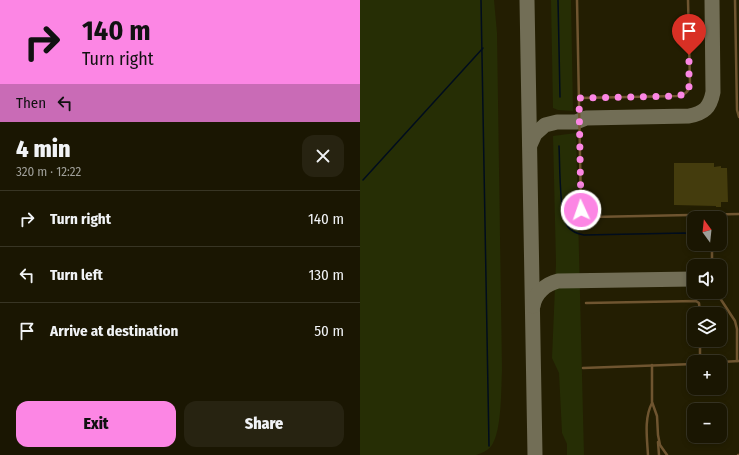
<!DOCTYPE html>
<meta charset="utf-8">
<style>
:root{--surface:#1a1602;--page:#272311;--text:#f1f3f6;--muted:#9f9f99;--line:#383524;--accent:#fc86e4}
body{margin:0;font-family:"Fira Sans Condensed",sans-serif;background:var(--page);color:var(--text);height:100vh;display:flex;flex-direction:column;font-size:15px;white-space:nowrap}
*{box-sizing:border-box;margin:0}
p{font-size:13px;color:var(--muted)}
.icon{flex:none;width:22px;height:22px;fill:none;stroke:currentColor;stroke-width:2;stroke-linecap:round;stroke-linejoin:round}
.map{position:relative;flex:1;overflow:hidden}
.panel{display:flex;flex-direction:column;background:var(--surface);width:360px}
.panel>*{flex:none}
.banner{background:#fc86e4;color:#111;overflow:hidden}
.needle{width:26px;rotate:345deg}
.fabs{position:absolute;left:327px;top:211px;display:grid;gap:8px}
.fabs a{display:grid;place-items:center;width:40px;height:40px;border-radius:8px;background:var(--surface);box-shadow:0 2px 6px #0003,0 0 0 1px var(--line);font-size:20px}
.pin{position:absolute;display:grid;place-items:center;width:34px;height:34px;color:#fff;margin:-41px -17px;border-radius:50% 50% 50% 0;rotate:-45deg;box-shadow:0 0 4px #0007}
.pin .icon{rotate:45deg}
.me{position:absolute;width:44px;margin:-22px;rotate:357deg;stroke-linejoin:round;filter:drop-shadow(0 0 3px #0008)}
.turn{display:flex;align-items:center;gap:14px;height:84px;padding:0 16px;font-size:18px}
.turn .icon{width:52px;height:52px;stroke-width:2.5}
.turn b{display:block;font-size:28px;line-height:34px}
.then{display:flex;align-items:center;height:38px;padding:0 16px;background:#0003;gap:8px;font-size:15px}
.round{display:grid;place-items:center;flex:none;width:42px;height:42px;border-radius:12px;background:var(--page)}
.head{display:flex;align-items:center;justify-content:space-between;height:68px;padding:0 16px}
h1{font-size:24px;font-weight:800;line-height:30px}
.cta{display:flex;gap:8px;margin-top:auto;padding:8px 16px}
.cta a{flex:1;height:46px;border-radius:12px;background:var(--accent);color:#111;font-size:16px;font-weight:800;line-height:46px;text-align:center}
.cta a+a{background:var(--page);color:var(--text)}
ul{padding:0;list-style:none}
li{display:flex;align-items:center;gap:12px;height:56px;padding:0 16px;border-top:1px solid var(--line)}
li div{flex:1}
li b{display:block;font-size:15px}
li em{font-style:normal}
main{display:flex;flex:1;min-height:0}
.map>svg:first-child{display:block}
.green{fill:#262e05}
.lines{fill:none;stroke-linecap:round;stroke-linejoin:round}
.stream{stroke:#000c1d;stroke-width:1.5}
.taxiway{stroke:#726e56;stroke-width:15}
.building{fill:#443c0d}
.service{stroke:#6f5530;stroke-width:2.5}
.route{stroke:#fc86e4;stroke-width:7;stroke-dasharray:0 12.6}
</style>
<main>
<section class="panel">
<div class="banner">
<div class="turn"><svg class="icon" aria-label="right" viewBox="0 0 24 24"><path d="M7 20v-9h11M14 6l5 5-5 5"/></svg><div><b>140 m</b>Turn right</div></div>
<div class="then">Then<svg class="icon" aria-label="left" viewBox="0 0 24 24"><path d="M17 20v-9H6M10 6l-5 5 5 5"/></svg></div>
</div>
<div class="head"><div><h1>4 min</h1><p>320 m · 12:22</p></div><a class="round"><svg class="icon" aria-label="close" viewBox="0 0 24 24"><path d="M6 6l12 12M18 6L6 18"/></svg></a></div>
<ul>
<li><svg class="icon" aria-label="right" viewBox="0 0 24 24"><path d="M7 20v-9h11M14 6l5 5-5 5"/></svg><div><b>Turn right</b></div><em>140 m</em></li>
<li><svg class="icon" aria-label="left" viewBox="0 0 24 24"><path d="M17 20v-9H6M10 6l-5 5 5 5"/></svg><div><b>Turn left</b></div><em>130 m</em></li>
<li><svg class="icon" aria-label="arrive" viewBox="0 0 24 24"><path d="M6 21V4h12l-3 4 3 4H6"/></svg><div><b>Arrive at destination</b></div><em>50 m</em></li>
</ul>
<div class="cta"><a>Exit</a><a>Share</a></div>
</section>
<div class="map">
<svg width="379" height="455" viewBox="0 0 379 455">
<rect width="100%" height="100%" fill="#231e02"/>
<g class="green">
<path d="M0,0h134l3,33 5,337c-1,19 0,59 -10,75 -4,6 -10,8 -16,10h-116z"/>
<path d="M191,0h20l2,111 -15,-1 -5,-2z"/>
<path d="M216,133l8,322h-17v-11l-5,-11 -3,-60 -7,-15 4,-95 -3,-127z"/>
</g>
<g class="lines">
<g class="stream">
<path d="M121,0l8,446"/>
<path d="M198,0l2,97"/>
<path d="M199,146c1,18 0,68 9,81 4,5 10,7 16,8l101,-2c8,2 7,10 8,17"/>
<path d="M3,180l120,-132"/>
<path d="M334,261l1,5"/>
</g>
<g class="taxiway">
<path d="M167,0l8,455"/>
<path d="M170,145l5,-11 10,-9 12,-3h19l10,-4 103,-2c15,-3 21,-8 24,-24l-1,-92"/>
<path d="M173,306c2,-13 13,-22 25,-25l136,-2"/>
</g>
</g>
<path class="building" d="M314,163h40v4l7,-1v2h6l1,34h-7v5h-5v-1l-42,-1z"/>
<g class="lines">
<g class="service">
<path d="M217,0l4,206 2,7 5,3 4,1 147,-3"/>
<path d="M375,0l2,110 2,7"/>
<path d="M219,98l98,-2c8,-1 12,-4 13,-13l-2,-83"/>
<path d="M352,244v22"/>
<path d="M356,292l19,29 2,8v32"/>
<path d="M226,303l110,-2 3,2 1,11"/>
<path d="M340,340v22"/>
<path d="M360,362l19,-1"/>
<path d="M292,365v37l5,14 1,19 2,10 7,10"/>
<path d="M223,368l111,-4"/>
<path d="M298,442l1,13"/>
<path d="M288,455c-1,-17 -4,-37 4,-52"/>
<path d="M378,455h1"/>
</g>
</g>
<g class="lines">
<path class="route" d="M221,210l-2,-112 98,-2 8,-2 4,-6v-33"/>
</g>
</svg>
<div class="fabs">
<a><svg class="needle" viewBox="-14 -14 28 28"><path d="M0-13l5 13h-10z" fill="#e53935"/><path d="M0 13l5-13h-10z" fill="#9f9f99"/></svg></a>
<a><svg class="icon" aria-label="sound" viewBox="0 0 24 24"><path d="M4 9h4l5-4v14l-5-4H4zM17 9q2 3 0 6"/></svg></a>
<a><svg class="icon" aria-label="layers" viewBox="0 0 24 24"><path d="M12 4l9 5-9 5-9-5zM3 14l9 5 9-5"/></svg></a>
<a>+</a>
<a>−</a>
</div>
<div class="pin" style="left:329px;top:55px;background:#d93025"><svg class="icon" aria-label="arrive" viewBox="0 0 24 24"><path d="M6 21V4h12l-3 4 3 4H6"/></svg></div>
<svg class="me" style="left:221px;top:210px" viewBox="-20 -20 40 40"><circle r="17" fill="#fc86e4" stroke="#fff" stroke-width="3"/><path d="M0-11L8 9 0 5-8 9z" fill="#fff"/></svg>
</div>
</main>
